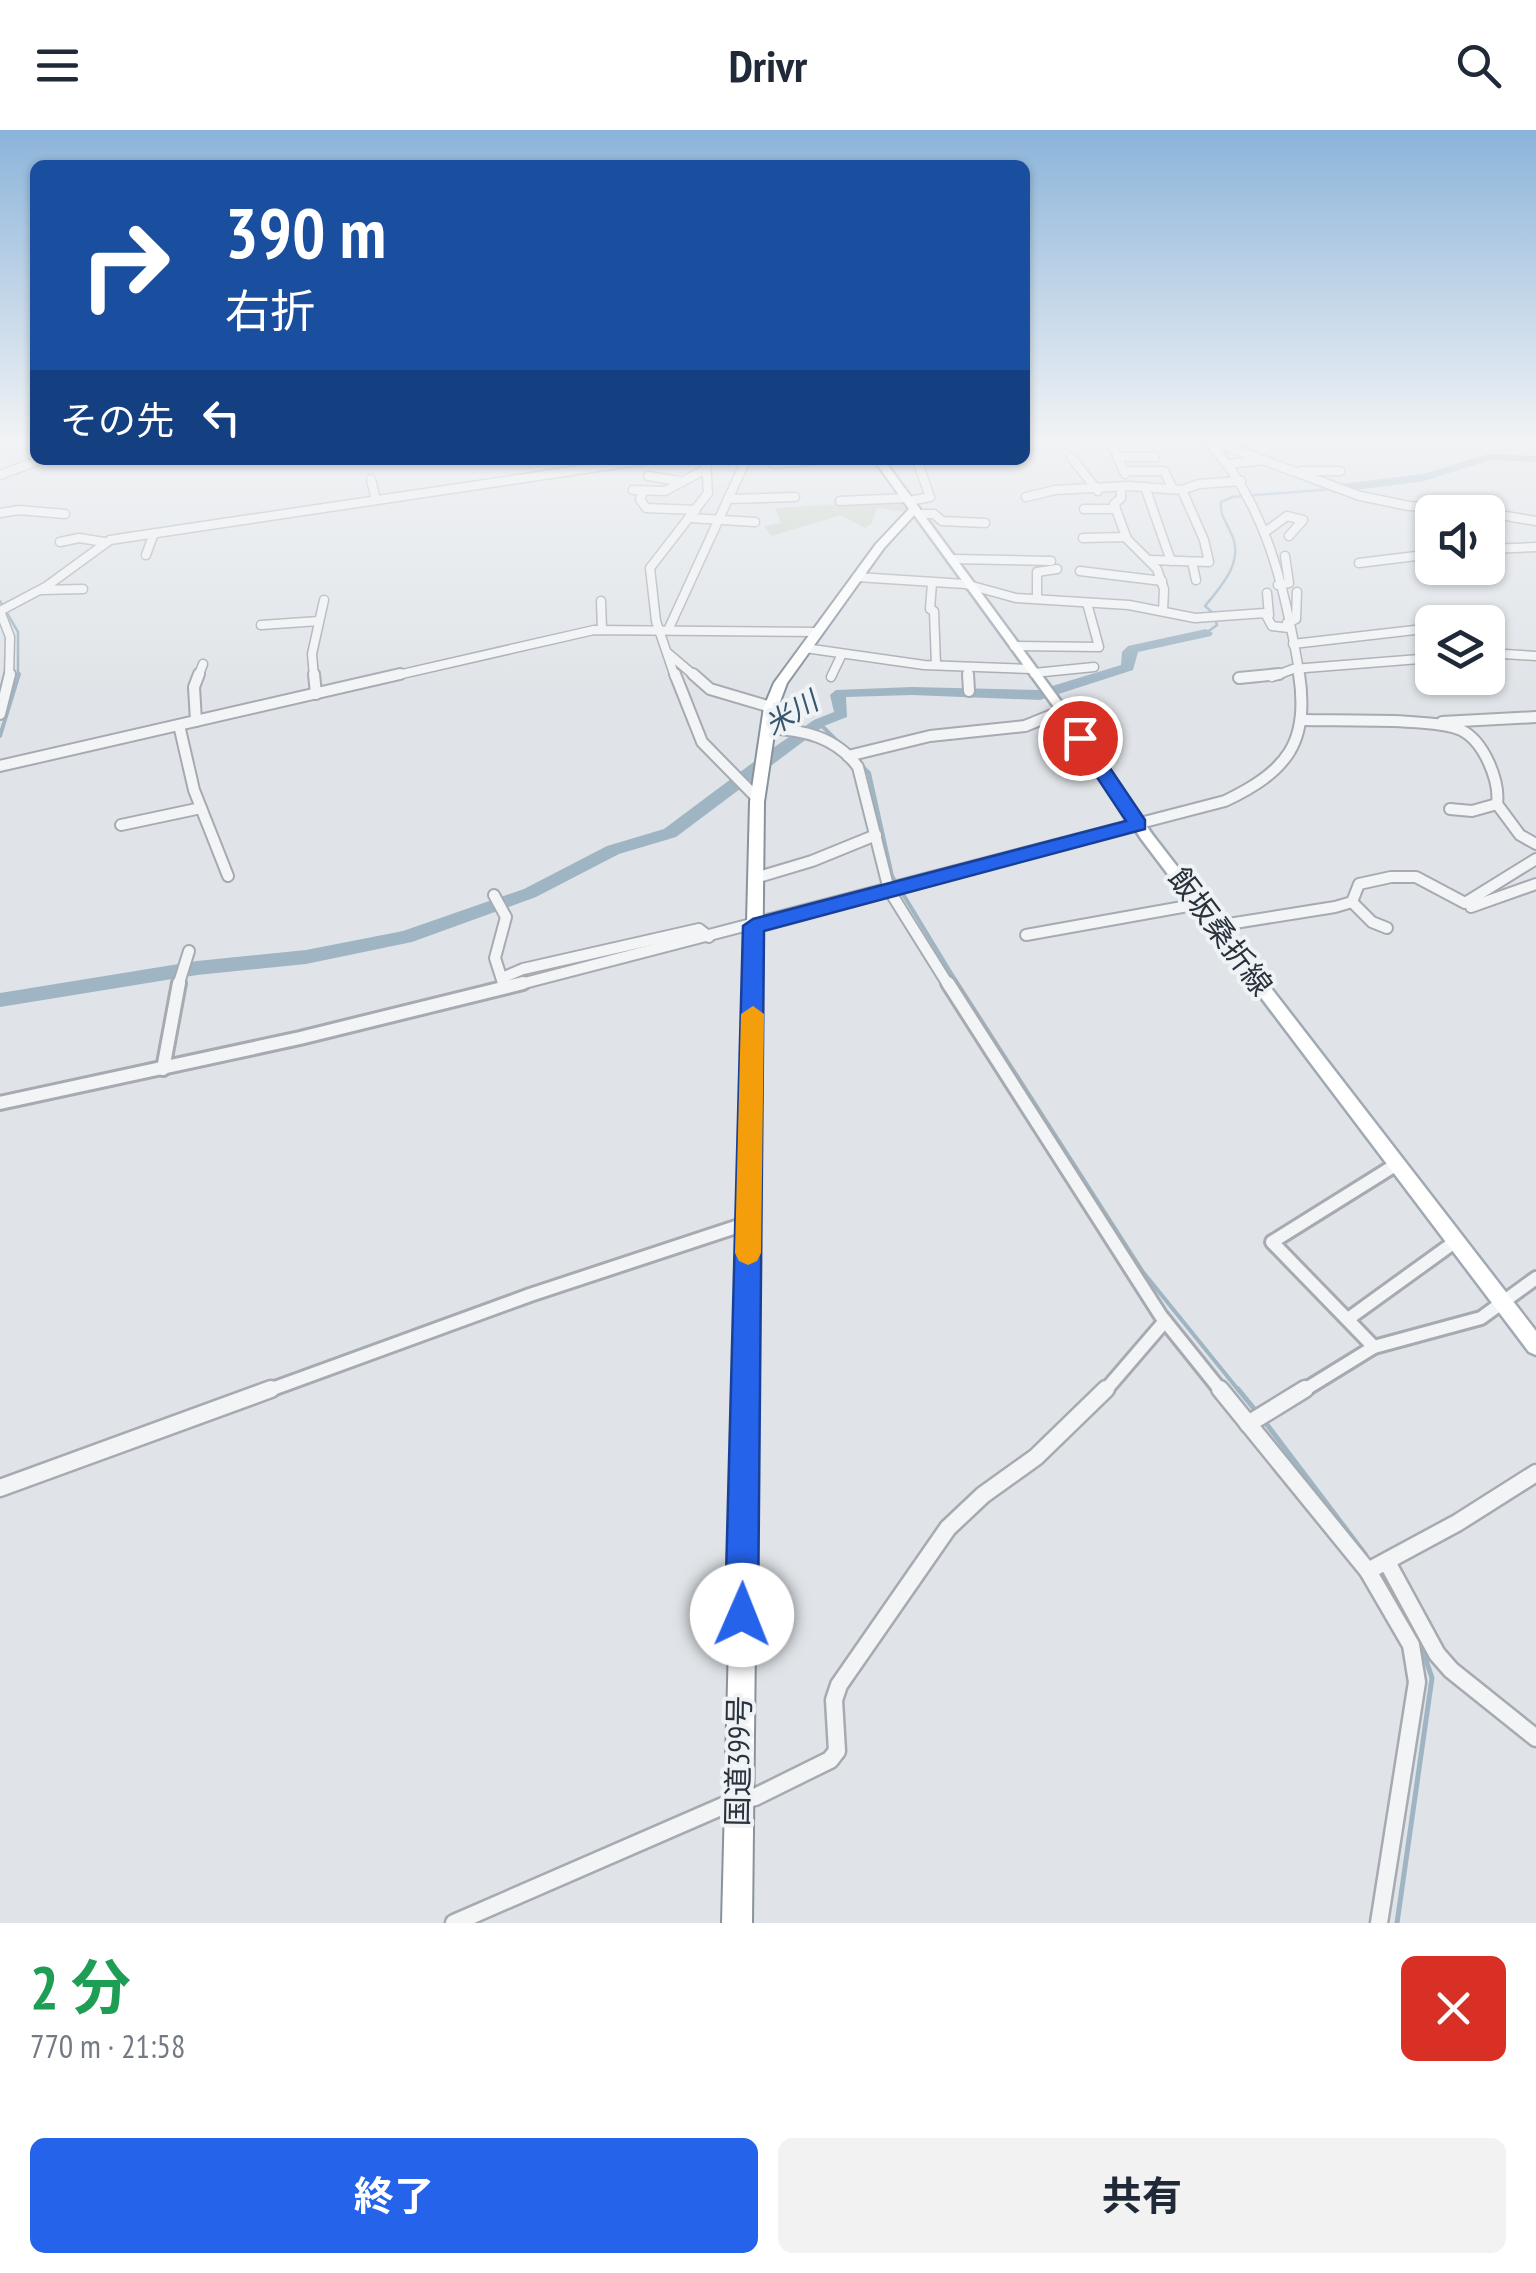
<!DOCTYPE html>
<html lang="ja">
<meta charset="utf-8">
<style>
:root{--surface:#fff;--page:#f2f2f3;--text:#1f2937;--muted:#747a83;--accent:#2563eb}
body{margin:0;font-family:"PT Sans Narrow","Noto Sans JP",sans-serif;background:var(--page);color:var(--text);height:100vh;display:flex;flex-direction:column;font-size:38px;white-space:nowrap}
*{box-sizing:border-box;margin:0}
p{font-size:32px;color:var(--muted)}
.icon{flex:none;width:55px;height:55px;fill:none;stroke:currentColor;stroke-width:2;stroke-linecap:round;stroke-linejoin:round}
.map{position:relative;height:1793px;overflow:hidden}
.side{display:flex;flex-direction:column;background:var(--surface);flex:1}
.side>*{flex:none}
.top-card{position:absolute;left:30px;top:30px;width:1000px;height:305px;border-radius:15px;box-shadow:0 2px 8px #0004;background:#1a4fa0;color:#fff;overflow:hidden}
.controls{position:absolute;left:1415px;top:365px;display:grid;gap:20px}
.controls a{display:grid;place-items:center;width:90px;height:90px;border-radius:15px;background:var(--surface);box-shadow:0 2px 8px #0004;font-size:50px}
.pin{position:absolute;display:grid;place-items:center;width:85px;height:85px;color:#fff;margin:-42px;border:5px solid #fff;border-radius:50%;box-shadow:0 2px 10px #0007}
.me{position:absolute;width:110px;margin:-55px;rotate:1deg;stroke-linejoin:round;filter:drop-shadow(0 0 8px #0008)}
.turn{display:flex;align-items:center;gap:35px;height:210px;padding:0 30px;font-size:45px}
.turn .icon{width:130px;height:130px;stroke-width:2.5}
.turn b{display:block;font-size:70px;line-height:85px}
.then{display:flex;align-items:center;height:95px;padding:0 30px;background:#0003;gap:20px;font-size:38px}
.round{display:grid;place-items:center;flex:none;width:105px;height:105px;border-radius:15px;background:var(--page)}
.overview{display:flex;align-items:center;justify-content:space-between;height:170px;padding:0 30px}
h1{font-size:60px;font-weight:700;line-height:75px;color:#1e9e55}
.action{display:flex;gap:20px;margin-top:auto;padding:20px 30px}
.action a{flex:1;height:115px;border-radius:15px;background:var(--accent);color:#fff;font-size:40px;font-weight:700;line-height:115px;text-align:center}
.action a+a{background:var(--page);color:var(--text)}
header{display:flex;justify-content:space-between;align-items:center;height:130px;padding:0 30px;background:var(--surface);font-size:45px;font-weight:700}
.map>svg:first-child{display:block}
.green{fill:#c7d1c2}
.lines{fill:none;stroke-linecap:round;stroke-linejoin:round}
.stream-far2{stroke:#9fb5c4;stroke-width:2.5}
.stream-far1{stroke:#9fb5c4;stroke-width:4}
.stream{stroke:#9fb5c4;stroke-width:5}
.river{fill:#9fb5c4;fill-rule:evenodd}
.minor-far3-casing{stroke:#a6abb1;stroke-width:11}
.minor-far2-casing{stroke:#a6abb1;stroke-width:14}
.minor-far1-casing{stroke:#a6abb1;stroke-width:18}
.minor-casing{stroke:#a6abb1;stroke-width:21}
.major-casing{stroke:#a1aab2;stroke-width:5}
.highway-casing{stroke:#89939d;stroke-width:4}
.minor-far3{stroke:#f2f4f6;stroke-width:8}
.minor-far2{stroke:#f2f4f6;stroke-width:10}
.minor-far1{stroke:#f2f4f6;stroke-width:12}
.minor{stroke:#f2f4f6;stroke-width:16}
.major{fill:#fff;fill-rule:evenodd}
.highway{fill:#fff;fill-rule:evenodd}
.route{fill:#2563eb;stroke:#184099;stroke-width:2.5}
.slow{fill:#f59e0b}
.labels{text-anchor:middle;stroke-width:8;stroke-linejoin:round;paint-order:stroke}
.far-water-label{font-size:28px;font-style:italic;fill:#38566d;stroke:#eff3f5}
.street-label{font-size:30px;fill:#2a333d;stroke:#eff3f5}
</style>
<header><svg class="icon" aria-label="menu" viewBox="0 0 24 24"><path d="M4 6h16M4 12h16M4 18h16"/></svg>Drivr<svg class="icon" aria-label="search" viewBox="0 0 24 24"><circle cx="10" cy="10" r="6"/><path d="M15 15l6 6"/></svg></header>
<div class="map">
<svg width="1536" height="1793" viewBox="0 0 1536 1793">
<rect width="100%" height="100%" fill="#e0e4e8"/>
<path class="green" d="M902,370l7,6 -3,6 -29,-4 -5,15 -7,5 -24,-13 -70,21 -7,-10 17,-3 -6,-15z"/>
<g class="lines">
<g class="stream-far2">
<path d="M240,330h55"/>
<path d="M0,471l18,31v45"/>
<path d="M1206,503l11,-8 -4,-12 -8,-7c17,-21 40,-45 26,-73 -5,-12 -11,-17 -10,-31l11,-5 101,-8"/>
</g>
<g class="stream-far1">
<path d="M819,593l50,50 23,103 57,94 194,302 97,120"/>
<path d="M0,606l19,-62"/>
</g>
<g class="stream">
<path d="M1238,1259l18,22"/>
<path d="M1265,1292l100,132"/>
<path d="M1379,1444l42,71 11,33 -35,245"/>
</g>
<g class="river">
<path d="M1489,324l47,2v6l-46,-2 -66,21 -91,12 -6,-4 6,-4 90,-11z"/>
<path d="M1206,499l7,4 -2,3 -73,16 -5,18 -93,30 -128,-5 -66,2 1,20 -23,9 -148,111 -57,17 -83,43 -124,45 -106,22 -109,11 -197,32v-14l197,-32 109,-11 97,-19 121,-42 83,-43 57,-17 103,-77 47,-32 20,-8 -4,-17 6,-5 76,-3 127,3 82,-25 1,-13 6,-6z"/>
</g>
<g class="minor-far3-casing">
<g id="minor-far3">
<path d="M1110,310l15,34"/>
<path d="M1207,310c60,64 79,152 93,237"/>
<path d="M1209,310l151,56 49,10 77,6"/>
<path d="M1071,327l27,34"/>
<path d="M1117,327h38"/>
<path d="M767,330l8,4 40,-4"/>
<path d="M1229,334l35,-4"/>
<path d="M1124,341h40l9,18"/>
<path d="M1301,341h39"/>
<path d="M0,345l40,-15"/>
<path d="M648,346l31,5"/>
<path d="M371,349l5,21"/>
<path d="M1145,357l26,74"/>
<path d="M1121,359v9l-7,6 13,35 30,30 7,20 -1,22"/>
<path d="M633,360l32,1 41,-22"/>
<path d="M644,361l-4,8 6,9 50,2"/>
<path d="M1026,367l29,-7 73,-4 54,4 17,-6 42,-3"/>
<path d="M728,369l67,-2"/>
<path d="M840,371l67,-3"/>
<path d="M909,371l21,-4 -13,-37"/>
<path d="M1084,379h32"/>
<path d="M0,383l19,-3 46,4"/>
<path d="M1488,383l48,8"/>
<path d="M919,384h15l8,7 43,2"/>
<path d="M690,388l65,4"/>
<path d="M1265,402l22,-16 16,4 -14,16"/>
<path d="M1083,408l43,-1"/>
<path d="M60,412l19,-4 25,4"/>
<path d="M1488,419l48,-2"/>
<path d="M146,425l8,-22"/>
<path d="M952,429l99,2"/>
<path d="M1151,430l58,2 -5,-22 -22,-50"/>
<path d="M1192,432l4,18"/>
<path d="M1359,433l73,-9"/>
<path d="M1080,441l82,10"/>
<path d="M857,447l108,7 51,14 113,7 66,13 70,-5 7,13 17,2"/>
<path d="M932,453l-2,26 4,2 2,54"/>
<path d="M1278,455l11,-2 -4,-27"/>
<path d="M41,460l42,-1"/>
<path d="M1267,463l2,22"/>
<path d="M1037,469v-27l20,-3"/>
<path d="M601,471l1,29"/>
<path d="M0,481l47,-25 63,-46 535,-80"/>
<path d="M0,481l10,26 -1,40"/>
<path d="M1287,493l9,-4 1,-27"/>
<path d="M261,495l58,-4"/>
<path d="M669,498l77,-168"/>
<path d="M1293,514l139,-16"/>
<path d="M1014,516l85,1 -12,-44"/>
<path d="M805,518l119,17 107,4"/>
<path d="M1488,523l48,3"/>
<path d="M669,524l27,23"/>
<path d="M968,537v10"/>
<path d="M1034,543l60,-6"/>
<path d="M198,547l5,-13"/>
<path d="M314,547l-2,-23 12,-54"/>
<path d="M389,547l205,-47 223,2"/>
<path d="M675,547l-19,-56 -6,-53 58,-75 -2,-33"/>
<path d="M831,547l11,-23"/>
<path d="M1272,547l21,-8 139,-11"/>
</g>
</g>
<g class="minor-far2-casing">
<g id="minor-far2">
<path d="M314,544l2,20"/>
<path d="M675,544l27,68 55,56"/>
<path d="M693,544l17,15 61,18"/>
<path d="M968,544l1,17"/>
<path d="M1239,548l40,-4"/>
<path d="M0,584l10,-40"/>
<path d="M1304,590c32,1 134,-2 157,10 23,11 39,51 36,74l23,31 16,9"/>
<path d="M196,591l-2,-34 5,-13"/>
<path d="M1442,592l94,-5"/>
<path d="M179,595l15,65 34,86"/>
<path d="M768,598c36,2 68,9 90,39l31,123 60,96"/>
<path d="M848,626l82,-20 95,-10 37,-15"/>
<path d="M0,636l400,-92"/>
<path d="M1450,679l22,2 25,-7"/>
<path d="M121,695l80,-17"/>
<path d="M755,748l57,-17 64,-26"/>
<path d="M494,765l12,22 -11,41 8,25"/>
<path d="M1352,772l20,20 15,6"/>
<path d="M1471,777l65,-23"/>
<path d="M1216,796l119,-19 17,-5 7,-18 32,-7h25l49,26 71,-44"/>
<path d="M1026,805l173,-31"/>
<path d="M502,848l21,-9 176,-40 10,8"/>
<path d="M178,856l11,-35"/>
<path d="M513,856l712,-185c61,-29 85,-58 74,-127"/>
</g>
</g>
<g class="minor-far1-casing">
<g id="minor-far1">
<path d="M948,853l213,333 61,76"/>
<path d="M163,939l16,-86"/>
<path d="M0,973l300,-65 223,-55"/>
<path d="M1348,1189l108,-78"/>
<path d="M1374,1217l-102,-105 125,-78"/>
<path d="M264,1262l266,-97 218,-72"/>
<path d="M1104,1262l61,-71"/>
<path d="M1301,1262l73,-45 107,-29 55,-40"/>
</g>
</g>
<g class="minor-casing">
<g id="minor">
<path d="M1220,1259l148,182 43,74 6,37 -38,241"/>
<path d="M1248,1294l57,-35"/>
<path d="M0,1358l271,-99"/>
<path d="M1387,1432l50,92 14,16 85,68"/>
<path d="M1368,1441l89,-48 79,-50"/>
<path d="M454,1793l269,-117 32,-9 75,-37 7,-9 -3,-51 5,-15 109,-157 35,-33 53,-38 70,-68"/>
</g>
</g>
<g class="major-casing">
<path id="major" d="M915,376l3,1 145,197 89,130 384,497v24l-7,-3 -387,-512 -88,-133 -144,-198z"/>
</g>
<g class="highway-casing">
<path id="highway" d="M874,330h10l36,49 -36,39 -97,135 -9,24 -14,95 -12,1121h-30l28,-1121 14,-95 10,-24 102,-139 33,-35z"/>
</g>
<use href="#minor-far3" class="minor-far3"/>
<use href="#minor-far2" class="minor-far2"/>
<use href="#minor-far1" class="minor-far1"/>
<use href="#minor" class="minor"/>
<use href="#major" class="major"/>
<use href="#highway" class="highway"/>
</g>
<linearGradient id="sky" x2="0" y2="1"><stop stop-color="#8bb4da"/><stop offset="0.55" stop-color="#f1f3f5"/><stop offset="1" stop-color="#f1f3f5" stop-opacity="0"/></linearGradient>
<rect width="1536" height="561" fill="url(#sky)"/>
<path class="route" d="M1080,602l7,2 58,86v9l-381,102 -6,684 -5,11 -11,5 -12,-5 -5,-11 18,-689 10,-7 373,-98 -55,-83z"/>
<path class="slow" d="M753,876l11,8 -3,239 -4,8 -9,4 -9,-4 -4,-8 6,-239z"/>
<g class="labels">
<g class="far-water-label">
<text transform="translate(791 583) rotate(-31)" y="10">米川</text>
</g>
<g class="street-label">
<text transform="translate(1220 802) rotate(53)" y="10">飯坂桑折線</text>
<text transform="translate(739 1631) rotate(-89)" y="10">国道399号</text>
</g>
</g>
</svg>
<div class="controls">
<a><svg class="icon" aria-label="sound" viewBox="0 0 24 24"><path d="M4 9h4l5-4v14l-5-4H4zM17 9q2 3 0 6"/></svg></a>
<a><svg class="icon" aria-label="layers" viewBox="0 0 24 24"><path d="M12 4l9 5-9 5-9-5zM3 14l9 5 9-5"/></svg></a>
</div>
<div class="pin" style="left:1080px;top:608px;background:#d93025"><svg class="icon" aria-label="arrive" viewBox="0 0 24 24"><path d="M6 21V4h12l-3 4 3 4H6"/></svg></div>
<svg class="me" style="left:742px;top:1485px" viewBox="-20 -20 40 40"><circle r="19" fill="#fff"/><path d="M0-13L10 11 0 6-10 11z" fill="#2563eb"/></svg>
<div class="top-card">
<div class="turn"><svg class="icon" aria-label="right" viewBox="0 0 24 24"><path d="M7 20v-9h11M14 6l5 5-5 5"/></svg><div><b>390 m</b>右折</div></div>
<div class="then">その先<svg class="icon" aria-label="left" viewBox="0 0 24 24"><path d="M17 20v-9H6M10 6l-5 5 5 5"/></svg></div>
</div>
</div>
<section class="side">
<div class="overview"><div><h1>2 分</h1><p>770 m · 21:58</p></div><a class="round" style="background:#d93025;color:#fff"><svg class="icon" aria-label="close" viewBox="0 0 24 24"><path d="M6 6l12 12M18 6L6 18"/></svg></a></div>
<div class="action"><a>終了</a><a>共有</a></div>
</section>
